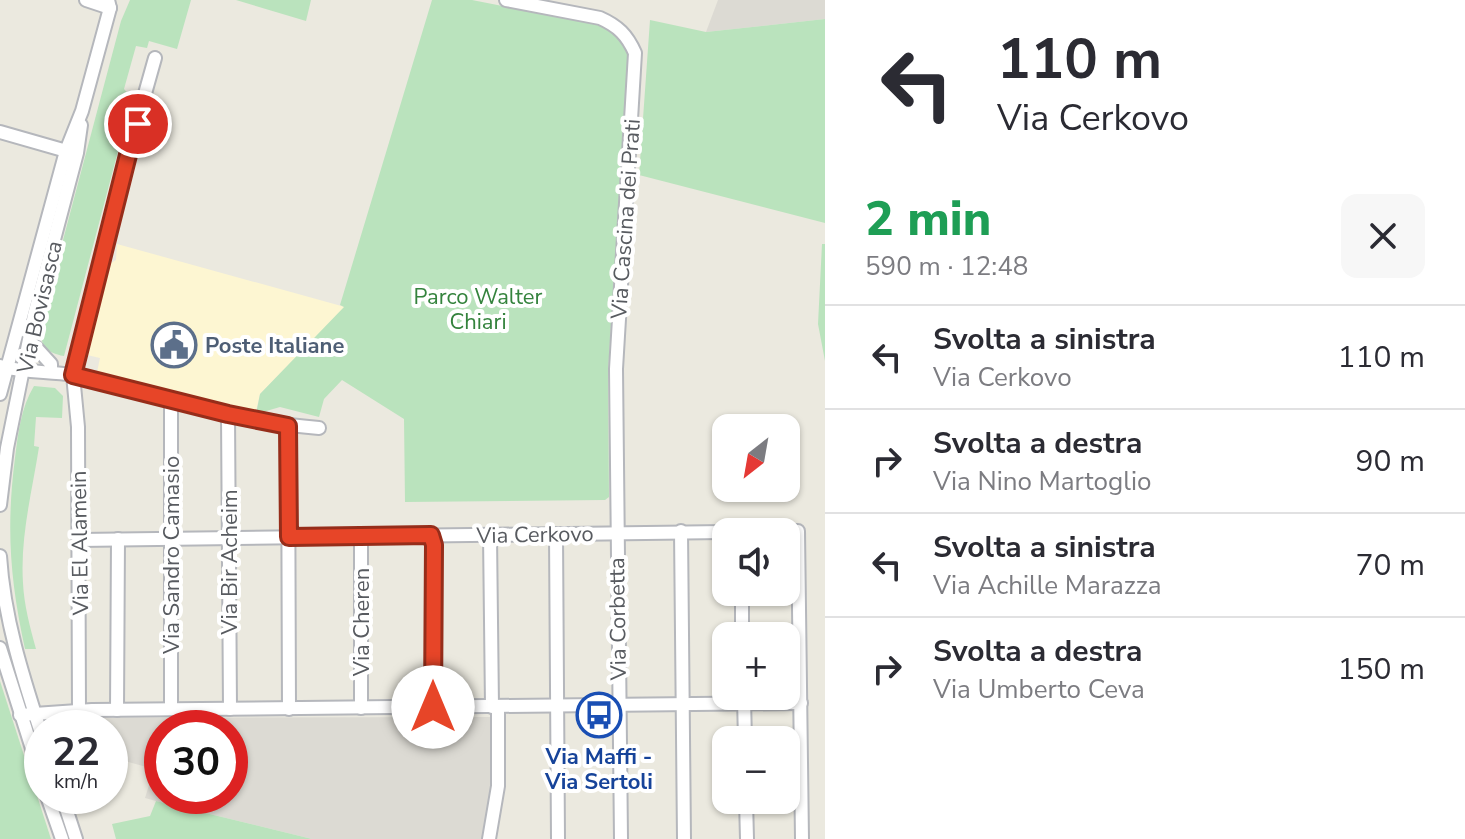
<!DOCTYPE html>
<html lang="it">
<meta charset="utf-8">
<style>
:root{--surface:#fff;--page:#f7f7f7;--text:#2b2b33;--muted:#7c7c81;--line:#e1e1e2}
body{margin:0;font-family:"Nunito Sans",sans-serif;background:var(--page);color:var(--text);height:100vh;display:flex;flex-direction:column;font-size:30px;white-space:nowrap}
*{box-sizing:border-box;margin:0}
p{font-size:26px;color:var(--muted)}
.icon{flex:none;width:44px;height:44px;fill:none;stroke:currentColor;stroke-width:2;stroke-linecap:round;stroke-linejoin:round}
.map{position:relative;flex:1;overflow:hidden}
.sheet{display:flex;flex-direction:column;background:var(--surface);width:640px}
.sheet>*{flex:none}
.banner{background:#fff;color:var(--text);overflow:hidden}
.needle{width:52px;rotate:211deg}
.fabs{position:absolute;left:712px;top:414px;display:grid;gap:16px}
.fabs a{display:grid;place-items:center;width:88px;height:88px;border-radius:16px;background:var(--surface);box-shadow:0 2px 6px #0004;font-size:40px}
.speed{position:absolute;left:24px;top:710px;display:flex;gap:16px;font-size:40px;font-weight:700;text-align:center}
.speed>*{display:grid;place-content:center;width:104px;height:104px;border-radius:50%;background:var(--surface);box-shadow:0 2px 6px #0004;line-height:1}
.speed small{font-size:20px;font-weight:400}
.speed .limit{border:12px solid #d22;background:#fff;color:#111}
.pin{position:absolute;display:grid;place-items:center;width:68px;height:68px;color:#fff;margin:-34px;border:4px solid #fff;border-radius:50%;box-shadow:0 2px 8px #0007}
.me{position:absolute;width:88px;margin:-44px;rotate:0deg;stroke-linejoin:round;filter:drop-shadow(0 0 6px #0008)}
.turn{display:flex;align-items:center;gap:28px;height:168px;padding:0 40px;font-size:36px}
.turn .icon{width:104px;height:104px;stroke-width:2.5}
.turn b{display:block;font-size:56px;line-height:68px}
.round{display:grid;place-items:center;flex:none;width:84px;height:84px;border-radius:16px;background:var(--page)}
.summary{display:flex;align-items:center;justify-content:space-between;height:136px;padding:0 40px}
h1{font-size:48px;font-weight:800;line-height:60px;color:#1e9e55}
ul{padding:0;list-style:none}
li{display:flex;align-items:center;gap:24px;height:104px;padding:0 40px;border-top:2px solid var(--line)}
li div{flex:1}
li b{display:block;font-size:30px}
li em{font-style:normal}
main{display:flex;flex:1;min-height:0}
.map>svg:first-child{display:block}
.commercial{fill:#fdf6d2}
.industrial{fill:#dcdad3;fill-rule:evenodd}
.green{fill:#bae3bd}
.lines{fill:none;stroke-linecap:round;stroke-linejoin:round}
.minor-casing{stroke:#b5b7bc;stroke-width:16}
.minor{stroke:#fff;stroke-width:12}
.route-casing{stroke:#962d1a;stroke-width:20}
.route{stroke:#e74528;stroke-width:14}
.labels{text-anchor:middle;stroke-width:8;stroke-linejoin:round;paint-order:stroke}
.street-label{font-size:22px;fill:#585b60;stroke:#fff}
.park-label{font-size:22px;fill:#34833d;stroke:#fff}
.service-label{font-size:22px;font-weight:bold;fill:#4e5e75;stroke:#fff;text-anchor:start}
.transit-label{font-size:22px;font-weight:bold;fill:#164399;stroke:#fff}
</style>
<main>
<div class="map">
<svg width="825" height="839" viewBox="0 0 825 839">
<rect width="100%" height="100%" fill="#ebe9df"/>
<path class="commercial" d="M117,244l228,63 -85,87 -4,17 -159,-39 3,-14 -13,-3 24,-92 5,-3z"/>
<g class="industrial">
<path d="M718,0h107v19l-119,13z"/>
<path d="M492,717l2,75 -11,47h-171l-156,-38 -11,-3 9,-29 -44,-12v-29h-29l3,-10zM162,728h68v68h-68z"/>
</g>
<g class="green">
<path d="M130,0h61l-14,49 -28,-8 -2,7 -11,-2 -12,43 8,9 -68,258c-31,-6 -22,-23 -19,-48l76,-287z"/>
<path d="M236,0h75l-5,21z"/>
<path d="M432,0h40l132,26 18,14 6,12 -20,321 1,124 -4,3 -200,2 -1,-83 -62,-39 -18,19 -5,18 -39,-10 -24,7 4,-20 84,-87 -4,-2z"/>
<path d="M825,19v204l-186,-48 11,-155 56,12z"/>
<path d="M825,233v128l-7,-37 4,-80h3z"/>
<path d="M34,386l21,2 8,8 -1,22 -26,-1 -2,29 5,1c-7,45 -19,90 -16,136 1,22 7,44 13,66h-11c-15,-69 -19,-121 -10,-191 3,-24 6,-51 19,-72z"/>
<path d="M0,681l51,158h-51z"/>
<path d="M156,801l156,38h-196l-4,-15 38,-8z"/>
</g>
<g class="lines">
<g class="minor-casing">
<g id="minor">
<path d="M86,0l24,8"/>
<path d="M506,0l94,18c18,8 27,17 35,35l-19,316 5,470"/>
<path d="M0,132l70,20"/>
<path d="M30,341l21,23v8"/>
<path d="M0,366c25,7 48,5 73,9 81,20 163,47 246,53"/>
<path d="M0,394l66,-243 16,-40 28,-103 -2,-8"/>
<path d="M228,414l2,295"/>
<path d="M288,426l1,283"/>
<path d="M0,505l7,-57 27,-133 43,-162 4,-28"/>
<path d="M681,531l3,308"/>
<path d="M556,534l2,305"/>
<path d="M431,535l3,10 -1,162"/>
<path d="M490,535l2,172"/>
<path d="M359,536l2,10v162"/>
<path d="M79,540l719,-9 4,308"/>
<path d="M0,556c4,63 23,121 42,180"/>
<path d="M742,592v44"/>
<path d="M0,648l42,132"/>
<path d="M744,699l1,41"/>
<path d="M171,709v-309"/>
<path d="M117,710l1,-171"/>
<path d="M79,711l-1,-284 -5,-52 57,-228 25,-89"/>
<path d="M20,715l72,-5 709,-7"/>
<path d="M47,796l15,43"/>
<path d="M62,796l14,43"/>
<path d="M746,800l1,39"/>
<path d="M489,839l9,-53v-79"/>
</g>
</g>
<use href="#minor" class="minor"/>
</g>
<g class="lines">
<g class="route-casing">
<path id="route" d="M138,124l-8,23 -57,228 155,39 60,12 1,111 142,-2 3,10 -1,162"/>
</g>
<use href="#route" class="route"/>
</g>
<defs>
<g id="civic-ring" transform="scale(2.3)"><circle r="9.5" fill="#fff" stroke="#5c6f8a" stroke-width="1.5"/><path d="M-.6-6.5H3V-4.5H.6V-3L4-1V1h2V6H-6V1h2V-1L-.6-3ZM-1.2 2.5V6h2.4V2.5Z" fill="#5c6f8a"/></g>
<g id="bus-ring" transform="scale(2.3)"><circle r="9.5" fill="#fff" stroke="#1a4fb4" stroke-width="1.5"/><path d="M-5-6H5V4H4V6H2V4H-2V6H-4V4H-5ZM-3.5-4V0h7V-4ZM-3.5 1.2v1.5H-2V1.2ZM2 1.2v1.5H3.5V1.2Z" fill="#1a4fb4"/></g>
</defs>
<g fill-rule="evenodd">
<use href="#civic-ring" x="174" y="345"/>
<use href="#bus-ring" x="599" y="715"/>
</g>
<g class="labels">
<g class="street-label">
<text transform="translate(625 219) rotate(-86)" y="8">Via Cascina dei Prati</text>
<text transform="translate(39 307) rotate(-77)" y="8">Via Bovisasca</text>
<text transform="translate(535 534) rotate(-1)" y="8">Via Cerkovo</text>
<text transform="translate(79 543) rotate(-91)" y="8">Via El Alamein</text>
<text transform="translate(171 555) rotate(-90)" y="8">Via Sandro Camasio</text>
<text transform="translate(229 562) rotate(-90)" y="8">Via Bir Acheim</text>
<text transform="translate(617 619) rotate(-91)" y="8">Via Corbetta</text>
<text transform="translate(361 622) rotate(-90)" y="8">Via Cheren</text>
</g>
<g class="park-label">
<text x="478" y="304">Parco Walter<tspan x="478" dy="25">Chiari</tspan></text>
</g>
<g class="service-label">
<text x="205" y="353">Poste Italiane</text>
</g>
<g class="transit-label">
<text x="599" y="764">Via Maffi -<tspan x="599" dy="25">Via Sertoli</tspan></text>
</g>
</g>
</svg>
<div class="fabs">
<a><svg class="needle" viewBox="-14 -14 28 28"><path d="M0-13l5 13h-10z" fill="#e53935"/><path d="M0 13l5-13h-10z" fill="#7c7c81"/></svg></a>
<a><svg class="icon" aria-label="sound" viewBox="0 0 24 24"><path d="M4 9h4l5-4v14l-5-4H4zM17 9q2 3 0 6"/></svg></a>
<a>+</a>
<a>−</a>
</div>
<div class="speed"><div>22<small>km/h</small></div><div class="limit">30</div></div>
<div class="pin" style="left:138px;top:124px;background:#d93025"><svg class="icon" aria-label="arrive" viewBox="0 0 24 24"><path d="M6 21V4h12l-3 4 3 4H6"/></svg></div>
<svg class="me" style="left:433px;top:707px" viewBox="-20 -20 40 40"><circle r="19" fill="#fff"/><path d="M0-13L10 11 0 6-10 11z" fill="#e74528"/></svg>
</div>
<section class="sheet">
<div class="banner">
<div class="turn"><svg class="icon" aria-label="left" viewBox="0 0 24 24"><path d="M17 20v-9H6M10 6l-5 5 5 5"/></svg><div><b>110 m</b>Via Cerkovo</div></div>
</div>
<div class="summary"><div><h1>2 min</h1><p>590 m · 12:48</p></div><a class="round"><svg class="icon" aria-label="close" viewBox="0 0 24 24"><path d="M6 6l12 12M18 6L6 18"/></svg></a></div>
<ul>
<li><svg class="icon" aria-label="left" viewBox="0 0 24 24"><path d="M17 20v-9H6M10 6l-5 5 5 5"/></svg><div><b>Svolta a sinistra</b><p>Via Cerkovo</p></div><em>110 m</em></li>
<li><svg class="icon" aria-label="right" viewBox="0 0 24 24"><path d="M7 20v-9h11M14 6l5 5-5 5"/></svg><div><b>Svolta a destra</b><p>Via Nino Martoglio</p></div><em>90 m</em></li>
<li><svg class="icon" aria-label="left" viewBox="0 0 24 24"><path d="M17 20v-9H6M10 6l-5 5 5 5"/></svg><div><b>Svolta a sinistra</b><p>Via Achille Marazza</p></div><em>70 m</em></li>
<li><svg class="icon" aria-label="right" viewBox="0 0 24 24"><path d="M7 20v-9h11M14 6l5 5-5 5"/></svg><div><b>Svolta a destra</b><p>Via Umberto Ceva</p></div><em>150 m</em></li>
</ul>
</section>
</main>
